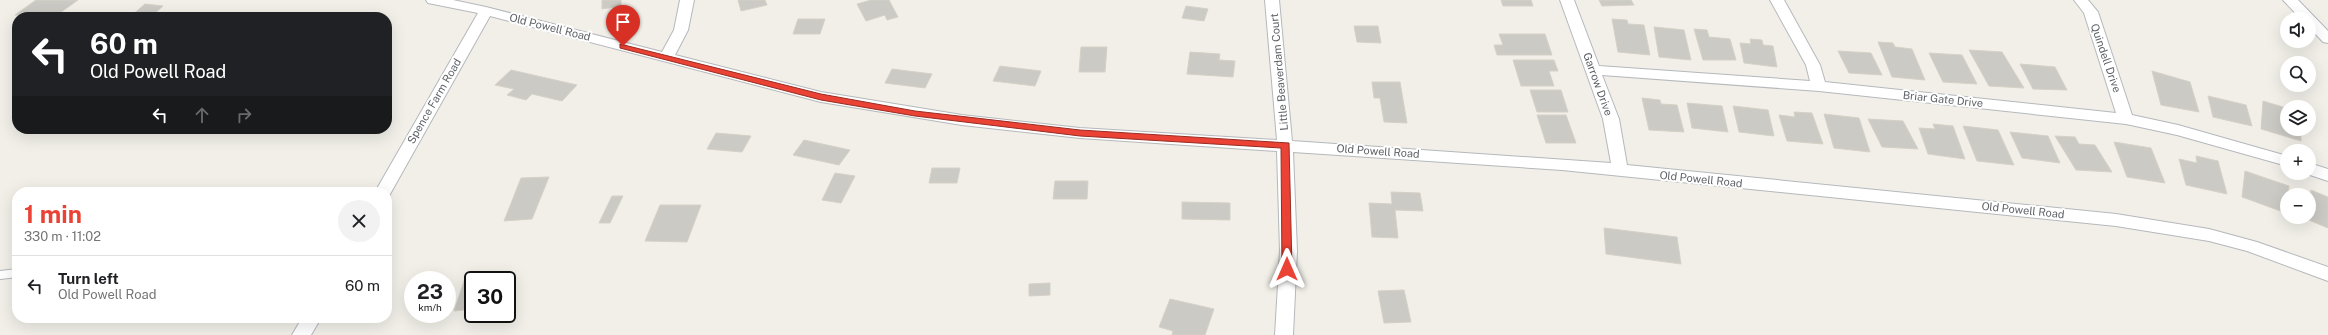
<!DOCTYPE html>
<meta charset="utf-8">
<style>
:root{--surface:#fff;--page:#f2f2f2;--text:#202124;--muted:#757577;--line:#e0e0e0;--accent:#ea4335}
body{margin:0;font-family:"Public Sans",sans-serif;background:var(--page);color:var(--text);height:100vh;display:flex;flex-direction:column;font-size:15px;white-space:nowrap}
*{box-sizing:border-box;margin:0}
p{font-size:13px;color:var(--muted)}
.icon{flex:none;width:22px;height:22px;fill:none;stroke:currentColor;stroke-width:2;stroke-linecap:round;stroke-linejoin:round}
.map{position:relative;flex:1;overflow:hidden}
.details{position:absolute;left:12px;top:187px;width:380px;height:136px;display:flex;flex-direction:column;background:var(--surface);border-radius:16px;box-shadow:0 4px 16px #0002}
.details>*{flex:none}
.banner{position:absolute;left:12px;top:12px;width:380px;height:122px;border-radius:16px;box-shadow:0 4px 16px #0002;background:#202124;color:#fff;overflow:hidden}
.tools{position:absolute;left:2280px;top:12px;display:grid;gap:8px}
.tools a{display:grid;place-items:center;width:36px;height:36px;border-radius:50%;background:var(--surface);box-shadow:0 4px 16px #0002;font-size:20px}
.speed{position:absolute;left:404px;top:271px;display:flex;gap:8px;font-size:20px;font-weight:700;text-align:center}
.speed>*{display:grid;place-content:center;width:52px;height:52px;border-radius:50%;background:var(--surface);box-shadow:0 4px 16px #0002;line-height:1}
.speed small{font-size:10px;font-weight:400}
.speed .limit{border:2px solid #111;border-radius:6px;background:#fff;color:#111}
.pin{position:absolute;display:grid;place-items:center;width:34px;height:34px;color:#fff;margin:-41px -17px;border-radius:50% 50% 50% 0;rotate:-45deg;box-shadow:0 0 4px #0007}
.pin .icon{rotate:45deg}
.me{position:absolute;width:44px;margin:-22px;rotate:0deg;stroke-linejoin:round;filter:drop-shadow(0 0 3px #0008)}
.turn{display:flex;align-items:center;gap:14px;height:84px;padding:0 12px;font-size:18px}
.turn .icon{width:52px;height:52px;stroke-width:2.5}
.turn b{display:block;font-size:28px;line-height:34px}
.lanes{display:flex;align-items:center;height:38px;padding:0 12px;background:#0003;justify-content:center;gap:20px;direction:ltr}
.lanes .off{opacity:.35}
.round{display:grid;place-items:center;flex:none;width:42px;height:42px;border-radius:21px;background:var(--page)}
.overview{display:flex;align-items:center;justify-content:space-between;height:68px;padding:0 12px}
h1{font-size:24px;font-weight:700;line-height:30px;color:var(--accent)}
ul{padding:0;list-style:none}
li{display:flex;align-items:center;gap:12px;height:60px;padding:0 12px;border-top:1px solid var(--line)}
li div{flex:1}
li b{display:block;font-size:15px}
li em{font-style:normal}
.map>svg:first-child{display:block}
.building{fill:#cccac5;stroke:#d6d1c6}
.lines{fill:none;stroke-linecap:round;stroke-linejoin:round}
.service-casing{stroke:#b5b8bc;stroke-width:10}
.minor-casing{stroke:#b5b8bc;stroke-width:2}
.service{stroke:#fff;stroke-width:8}
.minor{fill:#fff;fill-rule:evenodd}
.route{fill:#ea4335;stroke:#982c22}
.labels{text-anchor:middle;stroke-width:4;stroke-linejoin:round;paint-order:stroke}
.street-label{font-size:11px;fill:#5f6368;stroke:#fff}
</style>
<div class="map">
<svg width="2328" height="335" viewBox="0 0 2328 335">
<rect width="100%" height="100%" fill="#f1efe8"/>
<g class="building">
<path d="M36,0h42l-24,17 -39,-2z"/>
<path d="M602,0h19v6l-19,3z"/>
<path d="M738,0h27l2,5 -26,6z"/>
<path d="M871,0h18l9,17 -11,3 -2,-5 -19,6 -9,-17z"/>
<path d="M1501,0h30l2,6h-30z"/>
<path d="M1599,0h32l3,5 -32,1z"/>
<path d="M145,4l18,2 -10,9h9l-32,2z"/>
<path d="M1186,6l22,3 -4,12 -22,-3z"/>
<path d="M798,19h27l-5,15h-27z"/>
<path d="M1612,19l15,1 1,4 16,1 6,30 -32,-3z"/>
<path d="M1354,26h24l3,17 -24,-1z"/>
<path d="M1654,27l30,3 7,30 -32,-3z"/>
<path d="M1694,29l13,1 2,7 21,2 6,21h-33z"/>
<path d="M1499,34h46l7,21h-55l-3,-10h9z"/>
<path d="M1750,39l12,1 1,5 10,1 4,21 -33,-4 -4,-20 11,1z"/>
<path d="M1878,42l15,1 2,4 17,2 13,31 -33,-3z"/>
<path d="M1081,47h26l-2,25h-26z"/>
<path d="M1969,50l33,2 22,36 -35,-2z"/>
<path d="M1838,51l33,2 11,22 -33,-2z"/>
<path d="M1190,52l30,2 -1,6 16,1 -2,16 -46,-3z"/>
<path d="M1929,53l33,2 15,29 -34,-2z"/>
<path d="M1513,60h41l4,11h-9l5,15h-33z"/>
<path d="M2020,64l35,3 12,23 -34,-1z"/>
<path d="M1000,66l41,5 -6,15 -42,-5z"/>
<path d="M892,69l40,5 -7,14 -40,-5z"/>
<path d="M511,70l66,15 -15,16 -30,-7 -6,6 -19,-5 7,-6 -19,-4z"/>
<path d="M2152,71l38,11 9,30 -38,-7z"/>
<path d="M1372,82h28l7,41 -23,-1 -4,-24h-6z"/>
<path d="M1530,90h31l7,22h-31z"/>
<path d="M2208,96l38,9 6,21 -39,-9z"/>
<path d="M1642,98l18,2 1,4 16,1 7,27 -35,-2z"/>
<path d="M2263,101l23,7v-2l3,1h-2v22h14v12l-40,-12z"/>
<path d="M1687,103l35,3 6,26 -36,-4z"/>
<path d="M1733,106l35,4 6,26 -35,-4z"/>
<path d="M1794,112l18,1 11,31 -36,-3 -8,-26 16,2z"/>
<path d="M1824,114l35,4 11,34 -36,-4z"/>
<path d="M1537,115h29l10,28h-30z"/>
<path d="M1868,119l35,2 15,28 -36,-2z"/>
<path d="M1933,124l20,2 12,33 -37,-5 -9,-26 16,1z"/>
<path d="M1963,126l35,4 16,35 -37,-4z"/>
<path d="M2010,132l38,4 12,27 -38,-5z"/>
<path d="M716,133l35,3 -9,16 -35,-3z"/>
<path d="M2055,136l20,1 4,7 16,1 17,27 -36,-2z"/>
<path d="M804,140l46,10 -11,15 -46,-10z"/>
<path d="M2114,142l37,6 14,35 -38,-6z"/>
<path d="M2196,156l22,5 9,33 -41,-9 -7,-26 18,4z"/>
<path d="M932,168h28l-3,15h-28z"/>
<path d="M2245,171l44,15 -3,27 -44,-16z"/>
<path d="M835,173l20,3 -14,27 -19,-3z"/>
<path d="M549,177l-17,42 -28,2 17,-43z"/>
<path d="M1055,181h33l-1,18h-34z"/>
<path d="M2311,190l17,7v31l-24,-10 5,-1z"/>
<path d="M1391,192l29,1 3,18 -28,-1 3,28 -26,-1 -3,-34 23,1z"/>
<path d="M612,196h11l-13,27h-11z"/>
<path d="M1182,202l48,1v17l-48,-1z"/>
<path d="M660,205h41l-14,37 -42,-1z"/>
<path d="M1604,228l73,9 4,27 -75,-10z"/>
<path d="M510,274l-3,11v-5h-34v29l-19,2 11,-33z"/>
<path d="M1050,283v12l-21,1v-12z"/>
<path d="M1404,290l7,32 -27,1 -6,-32z"/>
<path d="M1170,299l44,10 -9,26h-33l1,-4 -14,-4z"/>
</g>
<g class="lines">
<g class="service-casing">
<path id="service" d="M0,275l17,-2"/>
</g>
<g class="minor-casing">
<g id="minor">
<path d="M426,0h27l33,7 176,45 12,-22 6,-30h14l-6,30 -13,25 146,37 141,23 118,13 197,12 -12,-140h14l13,141 319,22 -8,-44 -43,-119h14l25,66 211,15 -4,-16 -36,-65h14l36,65 5,17 291,31 -32,-100 -10,-13h14l10,12 34,103 46,10 109,31v10l-110,-31 -51,-11 -307,-33 -217,-16 17,44 8,46 489,49 93,15 48,13 71,25v14l-81,-30 -38,-10 -93,-15 -554,-56 -269,-18 4,99 -4,84h-18l5,-84 -3,-100 -197,-13 -118,-13 -141,-23 -331,-86 -101,180 -2,1v-5h-12l103,-179 -50,-10z"/>
<path d="M2283,0h15l30,31v12l-5,-1 -14,-15v-8h-8z"/>
<path d="M2309,163l19,6v12l-24,-8h5z"/>
<path d="M302,318h19l-10,17h-19z"/>
</g>
</g>
<use href="#service" class="service"/>
<use href="#minor" class="minor"/>
</g>
<path class="route" d="M620,44l201,50 94,17 165,19 209,13 3,126 -5,4 -5,-4 -1,-121 -201,-12 -165,-20 -94,-16 -201,-52z"/>
<g class="labels">
<g class="street-label">
<text transform="translate(550 27) rotate(14)" y="4">Old Powell Road</text>
<text transform="translate(2106 58) rotate(71)" y="4">Quindell Drive</text>
<text transform="translate(1279 72) rotate(-95)" y="4">Little Beaverdam Court</text>
<text transform="translate(1598 84) rotate(70)" y="4">Garrow Drive</text>
<text transform="translate(1943 99) rotate(6)" y="4">Briar Gate Drive</text>
<text transform="translate(434 101) rotate(-60)" y="4">Spence Farm Road</text>
<text transform="translate(1378 151) rotate(4)" y="4">Old Powell Road</text>
<text transform="translate(1701 179) rotate(6)" y="4">Old Powell Road</text>
<text transform="translate(2023 210) rotate(6)" y="4">Old Powell Road</text>
</g>
</g>
</svg>
<div class="tools">
<a><svg class="icon" aria-label="sound" viewBox="0 0 24 24"><path d="M4 9h4l5-4v14l-5-4H4zM17 9q2 3 0 6"/></svg></a>
<a><svg class="icon" aria-label="search" viewBox="0 0 24 24"><circle cx="10" cy="10" r="6"/><path d="M15 15l6 6"/></svg></a>
<a><svg class="icon" aria-label="layers" viewBox="0 0 24 24"><path d="M12 4l9 5-9 5-9-5zM3 14l9 5 9-5"/></svg></a>
<a>+</a>
<a>−</a>
</div>
<div class="speed"><div>23<small>km/h</small></div><div class="limit">30</div></div>
<div class="pin" style="left:623px;top:46px;background:#d93025"><svg class="icon" aria-label="arrive" viewBox="0 0 24 24"><path d="M6 21V4h12l-3 4 3 4H6"/></svg></div>
<svg class="me" style="left:1287px;top:269px" viewBox="-20 -20 40 40"><path d="M0-17L14 15 0 8-14 15z" fill="#ea4335" stroke="#fff" stroke-width="4"/></svg>
<div class="banner">
<div class="turn"><svg class="icon" aria-label="left" viewBox="0 0 24 24"><path d="M17 20v-9H6M10 6l-5 5 5 5"/></svg><div><b>60 m</b>Old Powell Road</div></div>
<div class="lanes"><svg class="icon" aria-label="left" viewBox="0 0 24 24"><path d="M17 20v-9H6M10 6l-5 5 5 5"/></svg><svg class="icon off" aria-label="ahead" viewBox="0 0 24 24"><path d="M12 20V5M6 11l6-6 6 6"/></svg><svg class="icon off" aria-label="right" viewBox="0 0 24 24"><path d="M7 20v-9h11M14 6l5 5-5 5"/></svg></div>
</div>
<section class="details">
<div class="overview"><div><h1>1 min</h1><p>330 m · 11:02</p></div><a class="round"><svg class="icon" aria-label="close" viewBox="0 0 24 24"><path d="M6 6l12 12M18 6L6 18"/></svg></a></div>
<ul>
<li><svg class="icon" aria-label="left" viewBox="0 0 24 24"><path d="M17 20v-9H6M10 6l-5 5 5 5"/></svg><div><b>Turn left</b><p>Old Powell Road</p></div><em>60 m</em></li>
</ul>
</section>
</div>
